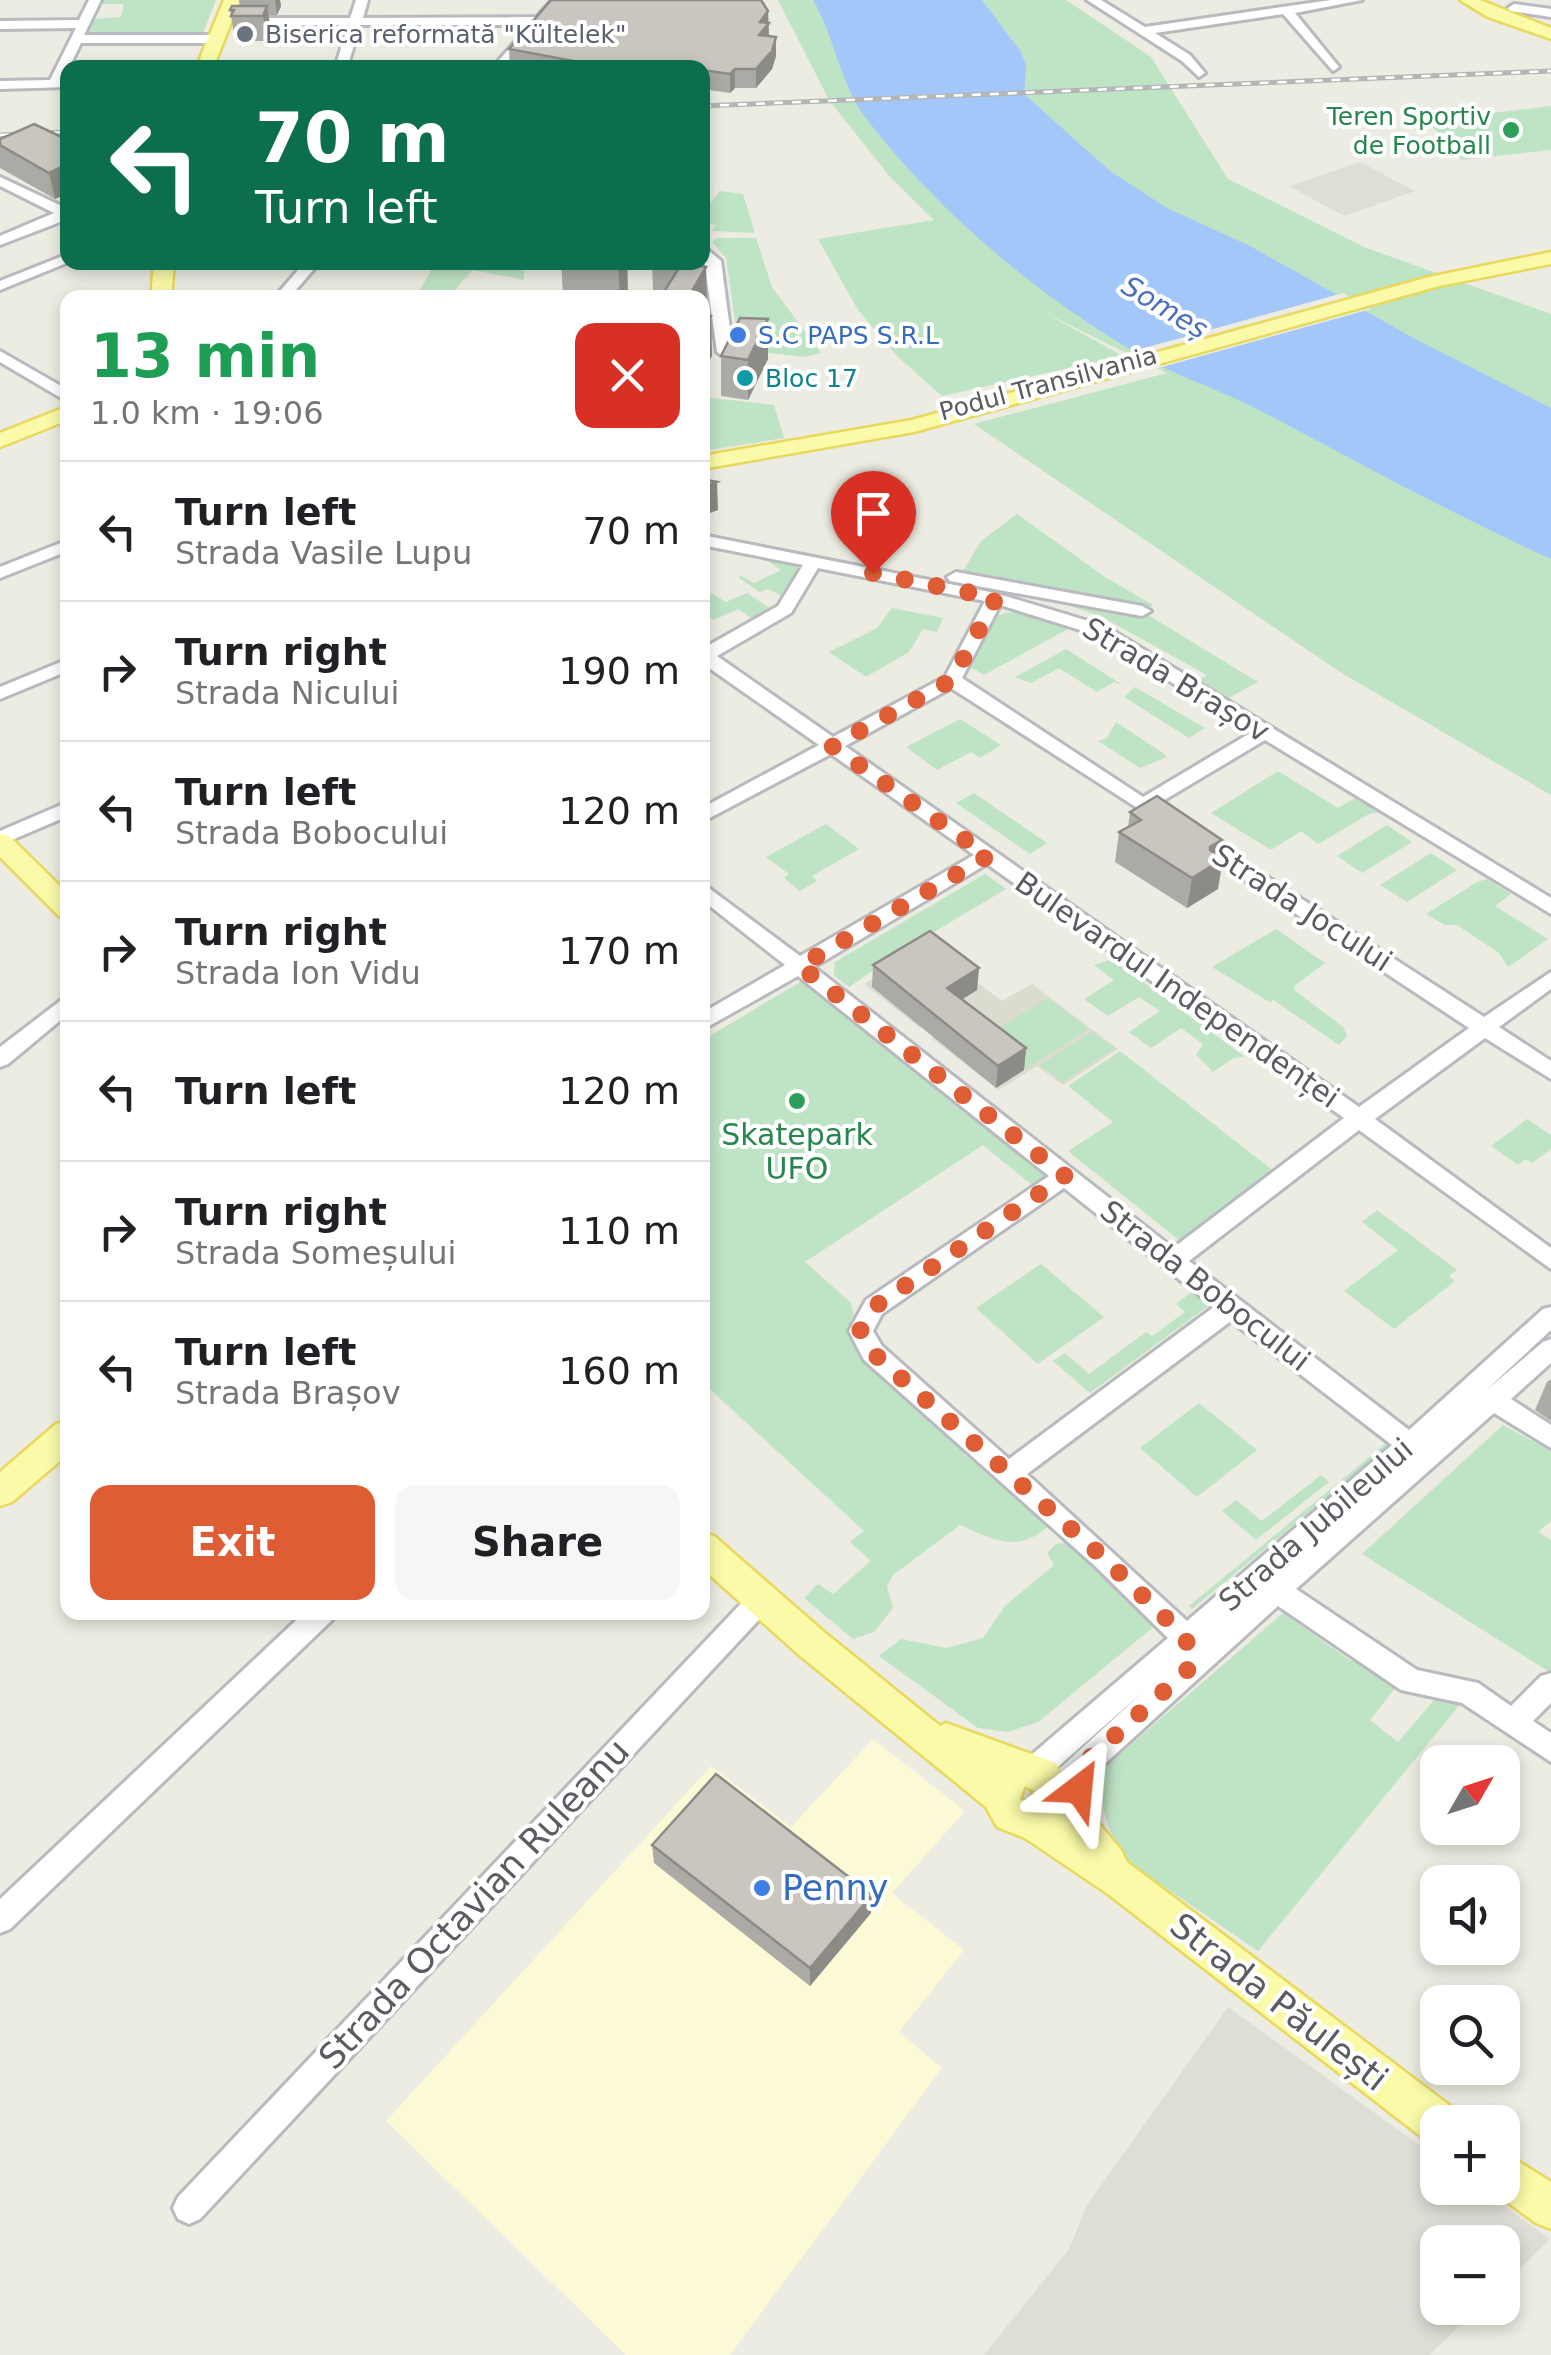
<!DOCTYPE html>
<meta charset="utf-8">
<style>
:root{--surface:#fff;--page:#f6f6f6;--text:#202124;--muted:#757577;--line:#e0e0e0;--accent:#df5d35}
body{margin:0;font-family:"DejaVu Sans",sans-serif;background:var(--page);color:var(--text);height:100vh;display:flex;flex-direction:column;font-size:38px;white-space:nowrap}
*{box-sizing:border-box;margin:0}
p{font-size:32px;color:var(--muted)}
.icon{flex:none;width:55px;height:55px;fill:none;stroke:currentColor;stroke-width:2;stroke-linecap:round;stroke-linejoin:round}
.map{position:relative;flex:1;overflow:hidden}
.sheet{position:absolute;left:60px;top:290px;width:650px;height:1330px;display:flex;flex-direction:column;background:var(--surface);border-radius:20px;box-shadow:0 5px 15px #0003}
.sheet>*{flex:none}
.top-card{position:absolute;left:60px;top:60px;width:650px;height:210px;border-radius:20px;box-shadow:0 5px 15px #0003;background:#0b6e4f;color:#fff;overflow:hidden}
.needle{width:65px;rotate:51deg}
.controls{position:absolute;left:1420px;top:1745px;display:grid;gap:20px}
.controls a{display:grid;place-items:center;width:100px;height:100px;border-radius:20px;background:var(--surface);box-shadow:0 5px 15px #0003;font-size:50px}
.pin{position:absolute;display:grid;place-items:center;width:85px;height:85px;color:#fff;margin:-102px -42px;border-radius:50% 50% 50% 0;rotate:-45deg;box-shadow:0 0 10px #0007}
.pin .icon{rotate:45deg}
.me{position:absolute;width:110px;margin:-55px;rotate:29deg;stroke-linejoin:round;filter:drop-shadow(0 0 8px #0008)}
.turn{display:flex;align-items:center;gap:35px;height:210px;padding:0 30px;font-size:45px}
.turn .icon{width:130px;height:130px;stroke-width:2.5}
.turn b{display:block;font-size:70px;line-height:85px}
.round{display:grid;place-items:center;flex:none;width:105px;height:105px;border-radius:20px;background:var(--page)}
.summary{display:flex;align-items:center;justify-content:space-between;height:170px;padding:0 30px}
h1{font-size:60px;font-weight:800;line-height:75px;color:#1e9e55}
.primary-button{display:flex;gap:20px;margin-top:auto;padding:20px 30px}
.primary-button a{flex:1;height:115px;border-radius:20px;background:var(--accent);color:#fff;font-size:40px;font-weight:800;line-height:115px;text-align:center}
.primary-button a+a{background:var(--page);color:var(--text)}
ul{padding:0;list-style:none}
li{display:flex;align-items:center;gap:30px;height:140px;padding:0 30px;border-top:2px solid var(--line)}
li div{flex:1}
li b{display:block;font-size:38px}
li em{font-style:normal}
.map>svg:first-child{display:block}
.commercial{fill:#fcf9d7}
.industrial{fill:#deddd6}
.education{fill:#dcdbd0}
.green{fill:#bfe3c5}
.water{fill:#a4c7fa}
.pier{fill:#ecece2}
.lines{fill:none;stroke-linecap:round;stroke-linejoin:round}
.minor-casing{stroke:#b9bac0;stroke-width:6}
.major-casing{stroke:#e9d85e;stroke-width:5}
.minor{fill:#fff;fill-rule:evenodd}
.major{fill:#fafaa9;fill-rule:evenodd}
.rail-casing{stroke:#b4b5b5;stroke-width:5}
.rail{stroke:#fff;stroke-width:2.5;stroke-dasharray:9;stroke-linecap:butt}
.wall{fill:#acaaa4}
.shaded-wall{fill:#8c8b86}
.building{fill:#c8c6bf;stroke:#8c8b86;stroke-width:2.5}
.route{stroke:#df5d35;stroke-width:18;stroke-dasharray:0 32.4}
.worship-dot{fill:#6b7280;stroke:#fff;stroke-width:4}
.leisure-dot{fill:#2e9e5b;stroke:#fff;stroke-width:4}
.shop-dot{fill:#3f7fe0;stroke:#fff;stroke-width:4}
.culture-dot{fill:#0f9aa8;stroke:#fff;stroke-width:4}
.labels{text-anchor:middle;stroke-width:8;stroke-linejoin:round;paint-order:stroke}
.far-worship-label{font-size:25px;fill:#5b616d;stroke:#fff;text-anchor:start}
.far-leisure-label{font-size:25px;fill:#27864d;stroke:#fff;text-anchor:end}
.far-shop-label{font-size:25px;fill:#366cbe;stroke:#fff;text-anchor:start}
.far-culture-label{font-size:25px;fill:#0d838f;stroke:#fff;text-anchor:start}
.far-street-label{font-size:25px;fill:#5a5c62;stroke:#fff}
.far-water-label{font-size:28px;font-style:italic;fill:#486ebc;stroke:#fff}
.street-label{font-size:30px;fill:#5a5c62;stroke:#fff}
.leisure-label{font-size:30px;fill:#27864d;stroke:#fff}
.near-shop-label{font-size:35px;fill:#366cbe;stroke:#fff;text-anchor:start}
.near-street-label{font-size:35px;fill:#5a5c62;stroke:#fff}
</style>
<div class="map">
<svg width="1551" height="2355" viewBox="0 0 1551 2355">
<rect width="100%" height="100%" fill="#ecece2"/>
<path class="commercial" d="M873,1739l92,72 -73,82 72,57 -65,82 43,36 -212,287h-104l-240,-234 325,-355 80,61z"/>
<g class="industrial">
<path d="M1360,162l55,29 -71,25 -55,-30z"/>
<path d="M1228,2007l209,151 1,30h41l71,51 -47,46 -1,-43h-64v66h41l-50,47h-445l85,-106 18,-44z"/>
</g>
<path class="education" d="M934,950l68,51 30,-17 86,65 -55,36 -26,-19 -38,24 -68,-52 16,-10 -12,-10 -15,10 -56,-44 41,-24z"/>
<g class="green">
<path d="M101,0h115l-14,35 -117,2 8,-18 28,-2 3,-13h-25z"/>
<path d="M778,0h288l85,57 77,122 136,68 187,67v481l-211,-123 -366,-248 193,-51 -124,-61 80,44 -181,40 -44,-39 -40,-47 -40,-71 116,-19 -44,-43 -61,-77z"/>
<path d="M1551,106v44l-89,10 -4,-3 4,-2 -36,-34z"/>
<path d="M720,191l23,3 12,39 -43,-2 4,-6 -13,-2v-10z"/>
<path d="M717,238h39l16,49 49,66 -17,4 -59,-7 -9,-23 -10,-69 -14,-16z"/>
<path d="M499,263l30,4 -5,2v11l-51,-10 -22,24 -31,-4 15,-27z"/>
<path d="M703,397l71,8 10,33 -81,13z"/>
<path d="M1017,514l88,63 48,28 -10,7 115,70 -33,18 -28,-18 10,-7 -105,-58 -66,-23 -2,-7 -71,-16 18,-30z"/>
<path d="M786,556l28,5 -22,40 -24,-12 -8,3 -21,-14 1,-3 14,8 27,-13 -13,-9z"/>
<path d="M711,593l15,9 21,-9 24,16 -20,9 -13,-9 -24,11 -11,-8v-15z"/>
<path d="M892,608l51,10 -6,14 -14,-3 -14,23 -43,25 -37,-25 48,-24z"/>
<path d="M1024,609l51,16 -91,50 -17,-10 27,-49z"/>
<path d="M1066,649l52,33 2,3 -6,-3 -17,10 -38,-24 -28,15 -16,-6z"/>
<path d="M1135,687l70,41 -16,10 -65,-41z"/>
<path d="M960,719l41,26 -21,13 -9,-6 -34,18 -31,-23z"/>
<path d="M1116,722l47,31 4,4 -27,11 -42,-27 9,-3z"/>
<path d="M1278,771l60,37 17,-10 24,14 -10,2 -51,30 -17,-13 -30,19 -60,-37z"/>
<path d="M974,793l73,50 -17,11 -74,-51z"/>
<path d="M826,824l33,25 -47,27 5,5 -17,10 -16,-13 5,-4 -23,-17z"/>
<path d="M1387,825l25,17 -50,31 -25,-17z"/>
<path d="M1431,853l26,17 -50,32 -27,-17z"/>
<path d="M985,874l21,15 -72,43 27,21 -18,11 -46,-10 -48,33 -15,-12 1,-13z"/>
<path d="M1487,879l24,15 -16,12 53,33 -40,28 -9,-14 -42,-28h-12l-19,-11 51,-32z"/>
<path d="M1276,929l49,34 -30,22 -1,5 49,37 4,9 -8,9 -67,-46 -1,4 -59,-36z"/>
<path d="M1112,959l133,98 -11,1 -21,14 -17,-17 7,-11 -22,-16 -30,20 -22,-16 31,-21 -21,-14 -31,19 -24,-17 30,-19 -20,-15z"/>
<path d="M812,975l242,197 -21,14 -50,-41 -178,117 45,40 4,11 -5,13 18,30 100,92 -3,6 82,67 1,6c-30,27 -55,12 -87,-2l-67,50 -6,11 6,22 -19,24 -21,7 -49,-41 14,-14 15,10 38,-33 -21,-19 14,-11 -161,-148v-343z"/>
<path d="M1047,998l42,31 -63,40 -41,-32z"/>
<path d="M1091,1032l23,16 -51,34 -23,-17z"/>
<path d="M1120,1051l155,121 -96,68 -111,-89 45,-29 -45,-36z"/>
<path d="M1527,1119l24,16v14l-19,14 -6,-4 -8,6 -27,-19z"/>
<path d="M1377,1210l80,60 -8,6 6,5 -61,48 -50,-38 54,-41 -36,-28z"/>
<path d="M1041,1264l63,53 -66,47 -62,-56z"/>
<path d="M1194,1290l17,14 -121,89 -37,-32 12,-8 24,21 57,-42 6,4 33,-24 -9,-8z"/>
<path d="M1199,1403l58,47 -60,47 -57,-49z"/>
<path d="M1503,1425l48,26v70l-13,11 13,8v133l-189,-119z"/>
<path d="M1385,1444l3,3 -196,162 -3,-3z"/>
<path d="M1321,1475l8,7 -73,58 -34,-29 14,-11 26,21z"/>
<path d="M1065,1543l9,2 79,75 -2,9 -113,93 -30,10 -30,-4 -99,-72 22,-17 46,9 36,-10 22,-32 49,-41 -7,-12 9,-9z"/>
<path d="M1283,1613l68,48 8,-9 42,29 -31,39 28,22 44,-51 24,6 -208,254 -140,-96 -14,-43 -5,-40z"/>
</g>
<path class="water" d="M813,0h169l39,52 5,14 -2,28 86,77 57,37 83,38 167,94 134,68v151c-99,-45 -194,-97 -290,-148 -40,-21 -84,-34 -123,-57 -104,-61 -200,-142 -273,-237 -26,-36 -30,-80 -52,-117z"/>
<path class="pier" d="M1343,293l28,16 -216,60 -29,-16z"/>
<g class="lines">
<g class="minor-casing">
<g id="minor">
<path d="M89,0h12l-17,35h132l6,4 -6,4h-135l-18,37 5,1v6l-68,2v-8l50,-1 26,-52 -76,1v-8l79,-1z"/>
<path d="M356,0h12l-5,18 174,-1 15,-17h13l-60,68h-13l38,-43h-170l-13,43h-12l13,-43 -107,1 -6,-4 6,-4h109z"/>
<path d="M1087,0h14l44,27 186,-27h31l-67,13 44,54 -6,4 -50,-57 -128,19 35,22 15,18 -6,4 -17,-16z"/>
<path d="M1514,4l37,5v8l-41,-6 -2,-3z"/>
<path d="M68,135v8l-68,5v-8z"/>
<path d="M0,177l68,32v10l-68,26v-9l54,-23 -54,-27z"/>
<path d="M702,245l19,16 12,91 -8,5 -8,-5z"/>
<path d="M68,254l1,8 -69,28v-9z"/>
<path d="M305,262h15l-31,36h-15z"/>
<path d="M0,351l68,39v12l-68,-40z"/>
<path d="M702,535l293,58 110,33 446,272v16l-286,-174 -109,65 21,16 -10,6 -216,-139 -106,58 514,361 110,-79 -282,-186 -3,-4 3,-4h14l283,183 67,-45v17l-52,38 52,34v18l-66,-41 -110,81 176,129v21l-192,-139 -170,131 220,169 134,-121 8,-2v23l-67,62 59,-50 8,-3v24l-40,36 40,26v23l-57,-35 -198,176 121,81 61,13 33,23 30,-30 10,-3v30l-18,18 18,12v29l-89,-59 -61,-13 -123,-84 -214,195 -10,4 -10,-4 -4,-9 4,-9 101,-93 -102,90 -10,4 -10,-4 -4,-9 4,-9 145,-124 -73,-72 -231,-206 -15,-29 17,-31 183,-124 -251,-200 -96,54v-17l83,-48 -83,-65v-17l98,73 174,-101 -143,-101 -129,68v-14l117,-63 -117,-82v-14l76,-43 25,-41 -101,-20zM818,568l167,33 -40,76 -112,60 -116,-81 74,-43zM1000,605l93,29 159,98 -109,65 -181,-119zM987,864l357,254 -171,130 -359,-281zM1064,1188l150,119 -205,152 -127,-113 -9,-15 9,-17zM1231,1321l161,124 -205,176 -160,-147z"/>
<path d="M68,540v11l-68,27v-11z"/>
<path d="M956,572l186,34 9,5 -9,5 -192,-35 -3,-4z"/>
<path d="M68,659v12l-68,28v-12z"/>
<path d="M68,802v14l-68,29v-14z"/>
<path d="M68,995v19l-60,50 -8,3v-20z"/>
<path d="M760,1590l9,3 4,8 -4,8 -569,610 -11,5 -11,-5 -5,-11 5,-11 573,-604z"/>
<path d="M305,1612h31l-4,8 -322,309 -10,4v-34z"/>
</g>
</g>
<g class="major-casing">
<g id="major">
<path d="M224,0h16l-27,68h-17z"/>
<path d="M1460,0h20l71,28v11l-63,-22z"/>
<path d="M1551,252v12l-112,22 -525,146 -212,37v-13l210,-36 517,-143z"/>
<path d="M154,262h20l-3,36h-20z"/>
<path d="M68,406v14l-68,27v-14z"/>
<path d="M0,834l9,2 59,58v25l-9,-3 -59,-59z"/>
<path d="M68,1421v33l-56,48 -12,4v-34l56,-48z"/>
<path d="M702,1532l12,4 110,96 116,94 6,-3 110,40 15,27 50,60 6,12 326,246 5,14h-20v21l-15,-5 -315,-244 -83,-56 -28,-11 -11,-20 -188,-153 -96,-86zM1025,1786l9,5 -5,12 -9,-4z"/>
<path d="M1502,2151l49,31v47l-15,-6 -48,-35h14z"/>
</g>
</g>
<use href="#minor" class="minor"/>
<use href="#major" class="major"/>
<g class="rail-casing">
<g id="rail">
<path d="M702,106l849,-35"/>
<path d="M0,135l68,-3"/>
</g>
</g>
<use href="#rail" class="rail"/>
</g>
<g class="wall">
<path d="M239,0h41l1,6 -4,9h-9l3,15 -4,11h-32l-5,-31 10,-4z"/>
<path d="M768,11l1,25 7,20 -4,13 -16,19h-21l-5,5 -28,-4v-21h-192l-1,-19z"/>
<path d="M0,139l68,1v53l-13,6 -55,-31z"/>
<path d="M561,262h66l1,31 -3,5 -62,-2z"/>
<path d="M652,262h47l-2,4 10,40 -5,-8 -49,-7z"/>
<path d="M721,356l47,3 -20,41 -27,-4z"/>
<path d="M1130,812l89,44 -1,33 -31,19 -72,-46 4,-30 9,-4z"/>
<path d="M873,965l106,3 -2,22 -15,9 64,49 -2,22 -28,18 -124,-101z"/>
<path d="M1551,1379v42l-16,-11 12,-28z"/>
<path d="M652,1845l219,68 -61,73 -156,-123z"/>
</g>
<g class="shaded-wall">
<path d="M275,0h5l1,6 -4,9z"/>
<path d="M267,6l4,24 -4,11 -4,-25z"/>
<path d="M768,11l1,31 -10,11 1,-31z"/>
<path d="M776,37v19l-4,13 -16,19v-19z"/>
<path d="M735,69v19l-5,5v-19z"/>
<path d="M68,164v29l-13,6 -6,-26z"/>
<path d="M620,262h7l1,31 -3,5h-5l-2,-33z"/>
<path d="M677,262h22l-21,32z"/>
<path d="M706,267l1,39 -5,8v-16h-14z"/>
<path d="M711,316l1,40 -10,17v-42z"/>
<path d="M768,319v40l-20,41v-40z"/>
<path d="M717,482l1,28 -16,6v-28z"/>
<path d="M1222,840l-5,23 6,-4 -5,30 -31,19 5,-30 18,-31z"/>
<path d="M979,968l-2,22 -32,20 2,-22z"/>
<path d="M1026,1048l-2,22 -28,18 2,-22z"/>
<path d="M872,1895l-1,18 -61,73v-18z"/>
</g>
<g class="building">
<path d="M551,0h210l7,11 -8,11 9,1 -10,12 17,2 -4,14 -16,18h-21l-5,5 -28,-4v-2h-91l-102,-19z"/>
<path d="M232,6h35l-4,10h-32l3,-6h-4z"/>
<path d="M34,124l34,16v24l-19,9 -49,-28v-6z"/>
<path d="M682,263l24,4 -18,31h-28z"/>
<path d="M702,314l9,2 -9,15z"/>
<path d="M740,318l28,1 -20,41 -27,-4z"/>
<path d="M702,479l15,3 -15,6z"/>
<path d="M1157,796l65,44 -12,7v3l13,9 -31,19 -73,-46 22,-12 -11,-8z"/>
<path d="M930,931l49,37 -32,20 79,60 -28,18 -125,-101z"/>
<path d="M716,1774l156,121 -62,73 -158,-123z"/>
</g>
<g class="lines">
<path class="route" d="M873,573l123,25 -44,82 -120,66 156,110 -188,110 265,210 -191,131 -14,24 13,22 231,205 81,79 9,27 -105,95 -10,30"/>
</g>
<circle class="worship-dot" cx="245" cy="34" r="10"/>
<g class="leisure-dot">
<circle cx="1511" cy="130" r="10"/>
<circle cx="797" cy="1101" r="10"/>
</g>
<g class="shop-dot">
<circle cx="738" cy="335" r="10"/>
<circle cx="762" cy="1888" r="10"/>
</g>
<circle class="culture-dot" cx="745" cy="378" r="10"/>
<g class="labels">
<g class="far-worship-label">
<text x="265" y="43">Biserica reformată "Kültelek"</text>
</g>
<g class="far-leisure-label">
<text x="1491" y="125">Teren Sportiv<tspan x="1491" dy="29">de Football</tspan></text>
</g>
<g class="far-shop-label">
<text x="758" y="344">S.C PAPS S.R.L</text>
</g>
<g class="far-culture-label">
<text x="765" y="387">Bloc 17</text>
</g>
<g class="far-street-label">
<text transform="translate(1048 383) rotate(-15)" y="9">Podul Transilvania</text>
</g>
<g class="far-water-label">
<text transform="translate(1165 307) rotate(31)" y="10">Someș</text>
</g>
<g class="street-label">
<text transform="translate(1176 680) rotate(31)" y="10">Strada Brașov</text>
<text transform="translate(1302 908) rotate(33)" y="10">Strada Jocului</text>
<text transform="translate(1177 990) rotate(35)" y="10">Bulevardul Independenței</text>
<text transform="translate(1205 1286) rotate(38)" y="10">Strada Bobocului</text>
<text transform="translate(1316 1525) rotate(-41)" y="10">Strada Jubileului</text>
</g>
<g class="leisure-label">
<text x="797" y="1145">Skatepark<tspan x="797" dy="34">UFO</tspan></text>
</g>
<g class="near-shop-label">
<text x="782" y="1900">Penny</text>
</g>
<g class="near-street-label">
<text transform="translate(474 1904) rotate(-47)" y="12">Strada Octavian Ruleanu</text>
<text transform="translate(1279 2002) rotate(38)" y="12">Strada Păulești</text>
</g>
</g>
</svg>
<div class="controls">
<a><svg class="needle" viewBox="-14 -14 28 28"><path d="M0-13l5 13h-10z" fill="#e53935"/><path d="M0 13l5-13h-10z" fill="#757577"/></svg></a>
<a><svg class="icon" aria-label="sound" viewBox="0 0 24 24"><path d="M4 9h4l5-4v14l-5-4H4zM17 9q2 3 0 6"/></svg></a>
<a><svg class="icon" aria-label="search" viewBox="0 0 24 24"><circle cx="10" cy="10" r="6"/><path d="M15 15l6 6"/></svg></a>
<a>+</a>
<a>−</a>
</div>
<div class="pin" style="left:873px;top:573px;background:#d93025"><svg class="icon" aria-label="arrive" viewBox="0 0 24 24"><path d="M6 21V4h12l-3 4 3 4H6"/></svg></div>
<svg class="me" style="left:1079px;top:1789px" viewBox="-20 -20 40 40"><path d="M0-17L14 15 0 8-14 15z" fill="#df5d35" stroke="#fff" stroke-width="4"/></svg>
<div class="top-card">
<div class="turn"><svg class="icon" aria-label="left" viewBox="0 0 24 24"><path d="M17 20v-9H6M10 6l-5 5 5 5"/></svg><div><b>70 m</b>Turn left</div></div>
</div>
<section class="sheet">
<div class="summary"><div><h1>13 min</h1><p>1.0 km · 19:06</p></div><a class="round" style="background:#d93025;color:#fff"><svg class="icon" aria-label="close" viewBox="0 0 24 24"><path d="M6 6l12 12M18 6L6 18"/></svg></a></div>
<ul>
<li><svg class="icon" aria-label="left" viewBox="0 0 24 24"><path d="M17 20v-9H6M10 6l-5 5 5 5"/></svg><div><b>Turn left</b><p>Strada Vasile Lupu</p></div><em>70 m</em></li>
<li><svg class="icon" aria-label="right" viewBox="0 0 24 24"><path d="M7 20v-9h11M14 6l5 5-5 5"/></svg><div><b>Turn right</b><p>Strada Nicului</p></div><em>190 m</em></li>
<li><svg class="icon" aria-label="left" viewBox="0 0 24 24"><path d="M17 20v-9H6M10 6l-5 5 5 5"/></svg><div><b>Turn left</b><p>Strada Bobocului</p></div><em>120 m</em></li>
<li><svg class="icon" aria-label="right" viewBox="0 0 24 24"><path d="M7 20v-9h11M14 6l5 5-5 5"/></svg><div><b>Turn right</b><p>Strada Ion Vidu</p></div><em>170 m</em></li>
<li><svg class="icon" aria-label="left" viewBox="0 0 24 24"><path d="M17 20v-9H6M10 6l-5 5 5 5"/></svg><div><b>Turn left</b></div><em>120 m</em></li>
<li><svg class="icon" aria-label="right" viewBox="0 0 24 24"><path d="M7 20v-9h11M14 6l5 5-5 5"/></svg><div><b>Turn right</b><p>Strada Someșului</p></div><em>110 m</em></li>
<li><svg class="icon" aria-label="left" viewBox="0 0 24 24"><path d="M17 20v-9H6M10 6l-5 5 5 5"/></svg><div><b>Turn left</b><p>Strada Brașov</p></div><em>160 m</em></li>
</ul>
<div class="primary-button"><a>Exit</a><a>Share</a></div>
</section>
</div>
